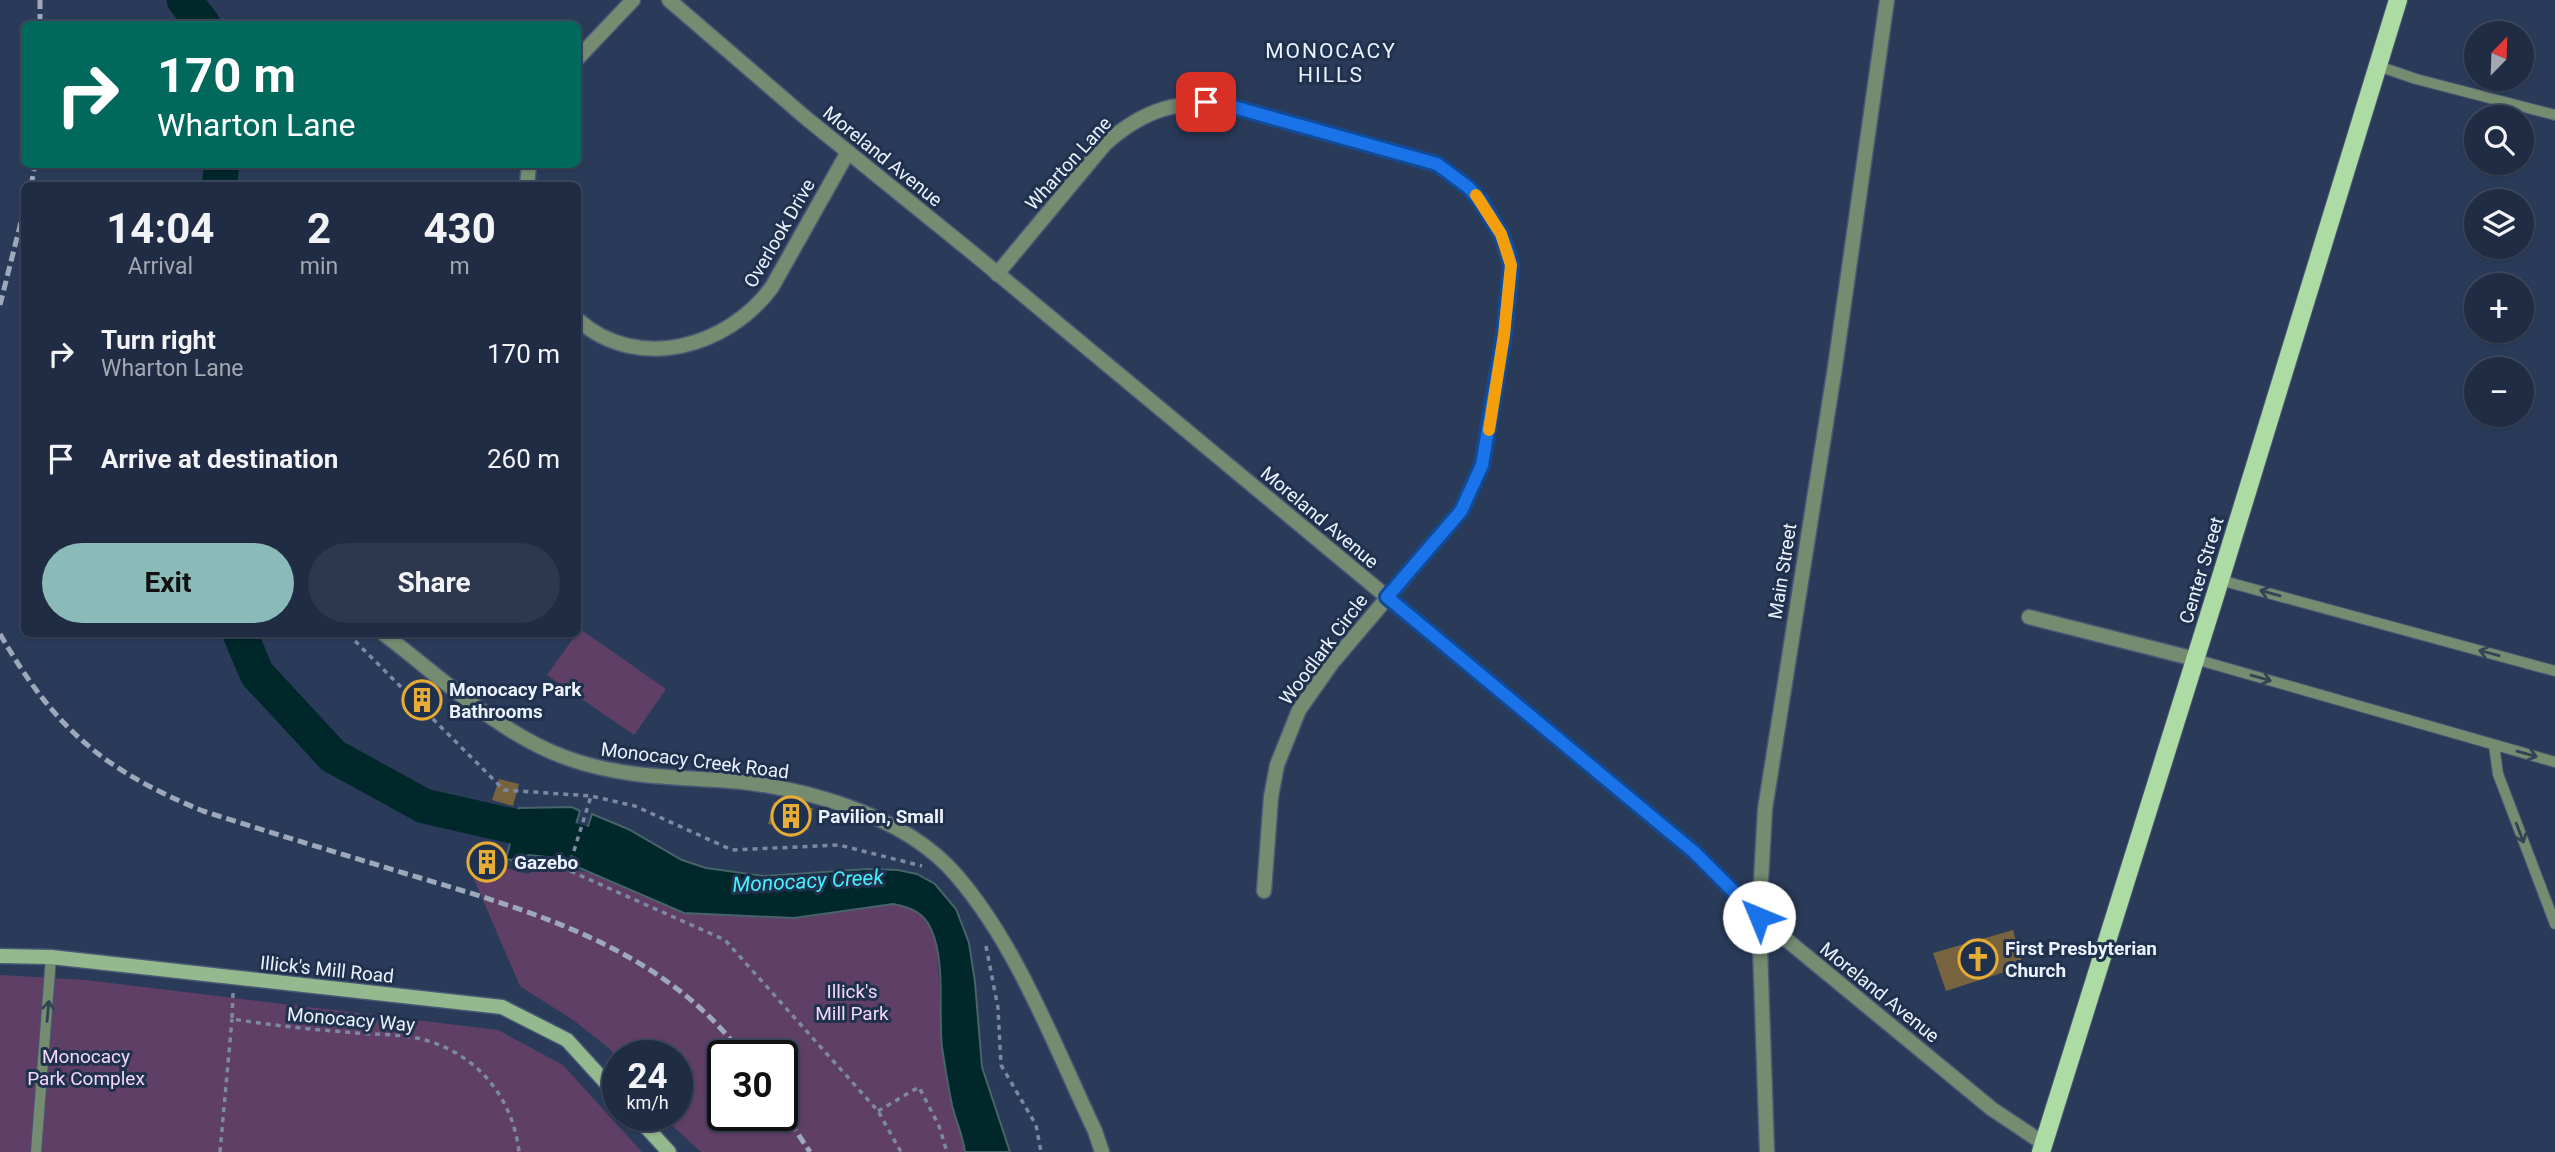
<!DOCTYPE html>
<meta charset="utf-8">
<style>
:root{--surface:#202c44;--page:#2d384f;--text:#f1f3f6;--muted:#a2a7b2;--line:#3d485d;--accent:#8bbbb9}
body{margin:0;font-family:Roboto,sans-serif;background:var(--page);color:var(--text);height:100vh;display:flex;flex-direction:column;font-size:26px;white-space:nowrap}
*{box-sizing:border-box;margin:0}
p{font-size:23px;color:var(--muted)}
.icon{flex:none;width:38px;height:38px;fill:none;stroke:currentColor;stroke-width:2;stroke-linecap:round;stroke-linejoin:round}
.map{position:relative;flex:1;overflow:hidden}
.details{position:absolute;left:21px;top:182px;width:560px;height:455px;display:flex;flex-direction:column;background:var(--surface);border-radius:10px;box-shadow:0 2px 5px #0004,0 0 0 2px var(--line)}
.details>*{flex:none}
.guide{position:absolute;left:21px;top:21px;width:560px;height:147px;border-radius:10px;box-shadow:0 2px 5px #0004,0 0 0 2px var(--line);background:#00695c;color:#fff;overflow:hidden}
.needle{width:46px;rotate:23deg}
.fabs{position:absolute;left:2464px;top:21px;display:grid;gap:14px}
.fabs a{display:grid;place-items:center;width:70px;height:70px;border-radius:50%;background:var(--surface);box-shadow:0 2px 5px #0004,0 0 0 2px var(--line);font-size:35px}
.speed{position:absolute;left:602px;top:1040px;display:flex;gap:14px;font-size:35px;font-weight:700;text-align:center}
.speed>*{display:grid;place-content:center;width:91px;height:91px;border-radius:50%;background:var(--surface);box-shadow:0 2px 5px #0004,0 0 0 2px var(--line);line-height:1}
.speed small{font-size:18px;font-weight:400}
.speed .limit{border:4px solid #111;border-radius:10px;background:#fff;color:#111}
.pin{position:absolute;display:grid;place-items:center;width:60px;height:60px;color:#fff;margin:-30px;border-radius:14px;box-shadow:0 4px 10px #0006}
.me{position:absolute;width:77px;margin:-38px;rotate:315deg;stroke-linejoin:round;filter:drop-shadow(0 0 5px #0008)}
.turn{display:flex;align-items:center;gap:24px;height:147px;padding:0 21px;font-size:32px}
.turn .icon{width:91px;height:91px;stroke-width:2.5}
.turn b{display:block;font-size:49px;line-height:60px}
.eta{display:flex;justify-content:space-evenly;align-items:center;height:119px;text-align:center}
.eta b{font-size:42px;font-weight:700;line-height:49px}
.button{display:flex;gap:14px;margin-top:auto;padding:14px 21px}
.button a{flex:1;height:80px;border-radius:42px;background:var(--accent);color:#111;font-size:28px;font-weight:700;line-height:80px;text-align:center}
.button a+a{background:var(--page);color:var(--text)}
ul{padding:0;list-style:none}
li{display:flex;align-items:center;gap:21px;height:105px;padding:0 21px}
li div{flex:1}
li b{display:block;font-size:26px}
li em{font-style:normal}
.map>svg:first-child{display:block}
.green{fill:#603f67;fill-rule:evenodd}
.water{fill:#00272a;stroke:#466469;stroke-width:2}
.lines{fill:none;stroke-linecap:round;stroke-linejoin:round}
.river{stroke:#00272a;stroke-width:35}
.building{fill:#78633f}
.lane-casing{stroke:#495874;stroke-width:12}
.street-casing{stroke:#495874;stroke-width:17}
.secondary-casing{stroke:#495874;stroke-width:17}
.primary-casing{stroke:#495874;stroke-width:20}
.path{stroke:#7d89a0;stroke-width:3.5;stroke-dasharray:5 5;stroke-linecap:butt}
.lane{stroke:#758c71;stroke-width:10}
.street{stroke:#758c71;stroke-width:14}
.secondary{stroke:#95b98e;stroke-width:14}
.primary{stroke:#addba4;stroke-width:18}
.rail{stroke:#9da8bb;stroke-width:5;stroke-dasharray:10 5;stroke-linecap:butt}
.oneway{stroke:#314355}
.route-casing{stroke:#114b97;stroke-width:18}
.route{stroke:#1a73e8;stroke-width:12}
.slow{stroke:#f59e0b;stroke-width:12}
.labels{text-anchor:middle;stroke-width:6;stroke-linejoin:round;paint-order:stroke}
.street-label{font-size:19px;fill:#ebf2fd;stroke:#20314e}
.poi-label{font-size:19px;font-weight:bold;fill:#ebf2fd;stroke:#20314e;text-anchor:start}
.park-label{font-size:19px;fill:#f3d6f8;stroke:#20314e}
.neighbourhood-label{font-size:21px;letter-spacing:2px;fill:#ebf2fd;stroke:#20314e}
.water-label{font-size:21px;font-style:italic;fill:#45f1fb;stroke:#20314e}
</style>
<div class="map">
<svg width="2555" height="1152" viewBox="0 0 2555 1152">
<rect width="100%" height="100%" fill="#2a3b5a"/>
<g class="green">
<path d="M580,629l86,60 -32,46 -87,-60z"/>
<path d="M498,866l30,8 15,-8 50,7 88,39 113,6 99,-14 15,3 13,6 10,13 6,19 4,83 9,65 15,59h-264l-40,-37h16v-60h-59v5l-7,-10 -35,-28 -56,-36 -50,-116zM723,1055h59v60h-59z"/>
<path d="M0,975l86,5 412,50 65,35 79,87h-642z"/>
</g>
<g class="water">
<path d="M572,807l8,4 -15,48 -36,-4 -17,5 -6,-1 13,-51z"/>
<path d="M592,814l36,15 54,31 24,8 58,8 105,-7 29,1 19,4 18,10 21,25 13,34 6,39 7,85 28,85h-45c-2,-16 -9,-31 -13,-47 -4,-19 -7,-39 -10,-58 -4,-37 4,-85 -11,-118 -7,-17 -21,-22 -38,-25l-99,14 -110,-5 -109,-47z"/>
</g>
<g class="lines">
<g class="river">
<path d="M184,0l19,24"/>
<path d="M219,186l3,-22"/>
<path d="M240,634l17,40 76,82 91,50 137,31 66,20"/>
</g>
</g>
<g class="building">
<path d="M421,687l16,15 -14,16 -16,-16z"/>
<path d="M499,779l20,5 -6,22 -21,-6z"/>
<path d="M774,802l39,6 -5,22 -40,-6z"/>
<path d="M480,849l22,9 -9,21 -23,-9z"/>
<path d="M2013,930l10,36 -77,25 -13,-38z"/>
</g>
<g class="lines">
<g class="lane-casing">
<g id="lane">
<path d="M2378,66l38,13 139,36"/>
<path d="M2220,580l335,91"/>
<path d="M2195,659l360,103"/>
<path d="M2494,745l4,29 57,150"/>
<path d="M36,1152l15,-195"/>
</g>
</g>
<g class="street-casing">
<g id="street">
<path d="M669,0l137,118 168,136 720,598 65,65 233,192 51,34"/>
<path d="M578,58l55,-58"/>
<path d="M527,186l2,-22"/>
<path d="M997,274l108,-130c38,-34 74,-46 125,-38l207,58 31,23 12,13 21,34 10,31 -7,70 -22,130 -21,46 -129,152 -33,47 -22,55 -6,32 -7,94"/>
<path d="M578,320c61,53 150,27 194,-33l76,-135"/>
<path d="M2029,617l166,42"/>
<path d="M384,634c55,42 117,101 183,124 49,18 99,19 151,22 79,5 186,33 239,96 61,71 98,171 138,255l7,21"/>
<path d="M1767,1152l-8,-235 6,-108 70,-442 52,-367"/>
</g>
</g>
<g class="secondary-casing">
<g id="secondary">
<path d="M0,956l51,1 451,50 65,33 51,56"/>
<path d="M635,1115l34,37"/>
</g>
</g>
<g class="primary-casing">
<path id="primary" d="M2041,1152l179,-572 178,-580"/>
</g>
<g class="path">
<path d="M348,634l156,156 87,6 44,10 97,44 107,-5 83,21"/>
<path d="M502,858l66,12 157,70 153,171 23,41"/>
<path d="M568,870l23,-74"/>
<path d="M986,946l12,62 3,57 35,60 5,27"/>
<path d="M233,993l-1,26c38,6 75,10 113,13 25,3 55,1 80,8 53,15 88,58 94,112"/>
<path d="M878,1111l41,-24 20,39 8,26"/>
<path d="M220,1152l12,-133"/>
</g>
<use href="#lane" class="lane"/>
<use href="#street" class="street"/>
<use href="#secondary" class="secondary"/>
<use href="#primary" class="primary"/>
<g class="rail">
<path d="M40,24v-24"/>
<path d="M31,186l4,-22"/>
<path d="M0,305l24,-95"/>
<path d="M0,634c54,94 103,136 203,177 68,22 136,42 204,63 124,37 255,73 336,181"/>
<path d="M782,1110l28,42"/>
</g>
</g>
<defs><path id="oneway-shaft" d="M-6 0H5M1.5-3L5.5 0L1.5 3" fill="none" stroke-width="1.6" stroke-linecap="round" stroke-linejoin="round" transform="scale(1.75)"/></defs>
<g class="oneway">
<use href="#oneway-shaft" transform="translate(2270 593) rotate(-164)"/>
<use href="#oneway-shaft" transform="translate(2489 653) rotate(-165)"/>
<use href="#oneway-shaft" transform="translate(2261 678) rotate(16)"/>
<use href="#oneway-shaft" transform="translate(2527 754) rotate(16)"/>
<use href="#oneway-shaft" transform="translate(2520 833) rotate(69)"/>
<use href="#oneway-shaft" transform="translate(48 1011) rotate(-85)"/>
</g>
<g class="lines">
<g class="route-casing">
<path id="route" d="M1206,102l24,4 207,58 31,23 12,13 21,34 7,18 3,13 -7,70 -22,130 -21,46 -74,86 307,255 65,65"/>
</g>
<use href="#route" class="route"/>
<path class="slow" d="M1476,195l25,39 10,31 -7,70 -15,95"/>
</g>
<defs>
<g id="building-ring" transform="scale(2.0125)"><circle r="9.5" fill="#20314e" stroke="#e6ac36" stroke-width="1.5"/><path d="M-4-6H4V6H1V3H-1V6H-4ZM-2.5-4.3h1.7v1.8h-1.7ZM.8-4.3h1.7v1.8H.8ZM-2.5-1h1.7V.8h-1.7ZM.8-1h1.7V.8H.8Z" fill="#e6ac36"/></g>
<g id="church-ring" transform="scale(2.0125)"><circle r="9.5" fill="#20314e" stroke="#e6ac36" stroke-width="1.5"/><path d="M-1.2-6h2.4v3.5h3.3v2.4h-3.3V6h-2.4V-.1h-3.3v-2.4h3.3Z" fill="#e6ac36"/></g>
</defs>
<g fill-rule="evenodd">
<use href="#building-ring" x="422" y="700"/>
<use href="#building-ring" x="791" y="816"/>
<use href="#building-ring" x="487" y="862"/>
<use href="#church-ring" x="1978" y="959"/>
</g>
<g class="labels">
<g class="street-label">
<text transform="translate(883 156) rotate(39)" y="7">Moreland Avenue</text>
<text transform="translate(1068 163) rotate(-48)" y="7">Wharton Lane</text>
<text transform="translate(779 233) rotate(-60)" y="7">Overlook Drive</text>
<text transform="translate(1320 517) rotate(40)" y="7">Moreland Avenue</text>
<text transform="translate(2201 570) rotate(-73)" y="7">Center Street</text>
<text transform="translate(1782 571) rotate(-81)" y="7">Main Street</text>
<text transform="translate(1323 649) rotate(-53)" y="7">Woodlark Circle</text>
<text transform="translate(695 760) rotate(7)" y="7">Monocacy Creek Road</text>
<text transform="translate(327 969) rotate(6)" y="7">Illick's Mill Road</text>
<text transform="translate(1880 992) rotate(39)" y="7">Moreland Avenue</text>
<text transform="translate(351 1019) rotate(5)" y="7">Monocacy Way</text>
</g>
<g class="poi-label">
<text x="449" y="696">Monocacy Park<tspan x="449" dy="22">Bathrooms</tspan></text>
<text x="818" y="823">Pavilion, Small</text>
<text x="514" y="869">Gazebo</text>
<text x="2005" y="955">First Presbyterian<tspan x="2005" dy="22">Church</tspan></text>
</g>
<g class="park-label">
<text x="852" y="998">Illick's<tspan x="852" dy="22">Mill Park</tspan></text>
<text x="86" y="1063">Monocacy<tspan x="86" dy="22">Park Complex</tspan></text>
</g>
<g class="neighbourhood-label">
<text x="1331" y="58">MONOCACY<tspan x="1331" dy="24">HILLS</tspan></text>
</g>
<g class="water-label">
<text transform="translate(808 881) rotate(-3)" y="7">Monocacy Creek</text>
</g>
</g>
</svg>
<div class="fabs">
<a><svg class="needle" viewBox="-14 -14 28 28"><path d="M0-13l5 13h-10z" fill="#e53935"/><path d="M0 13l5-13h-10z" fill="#a2a7b2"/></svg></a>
<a><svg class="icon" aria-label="search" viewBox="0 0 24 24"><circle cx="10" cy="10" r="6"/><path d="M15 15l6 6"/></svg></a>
<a><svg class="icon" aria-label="layers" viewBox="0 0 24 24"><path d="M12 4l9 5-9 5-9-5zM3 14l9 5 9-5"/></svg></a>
<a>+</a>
<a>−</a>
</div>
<div class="speed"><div>24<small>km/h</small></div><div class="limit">30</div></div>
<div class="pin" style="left:1206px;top:102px;background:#d93025"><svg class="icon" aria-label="arrive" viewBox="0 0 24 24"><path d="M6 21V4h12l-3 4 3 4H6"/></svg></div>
<svg class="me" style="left:1759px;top:917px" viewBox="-20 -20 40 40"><circle r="19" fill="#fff"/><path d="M0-13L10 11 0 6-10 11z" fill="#1a73e8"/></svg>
<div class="guide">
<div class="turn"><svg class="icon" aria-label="right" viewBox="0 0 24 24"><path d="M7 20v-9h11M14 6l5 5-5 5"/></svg><div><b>170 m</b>Wharton Lane</div></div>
</div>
<section class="details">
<div class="eta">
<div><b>14:04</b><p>Arrival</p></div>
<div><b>2</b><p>min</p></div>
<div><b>430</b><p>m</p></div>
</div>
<ul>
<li><svg class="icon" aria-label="right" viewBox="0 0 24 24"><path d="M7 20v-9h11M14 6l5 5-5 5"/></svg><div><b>Turn right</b><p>Wharton Lane</p></div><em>170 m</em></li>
<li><svg class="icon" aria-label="arrive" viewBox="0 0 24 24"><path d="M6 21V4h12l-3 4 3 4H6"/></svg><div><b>Arrive at destination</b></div><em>260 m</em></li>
</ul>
<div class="button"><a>Exit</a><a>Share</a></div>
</section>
</div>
